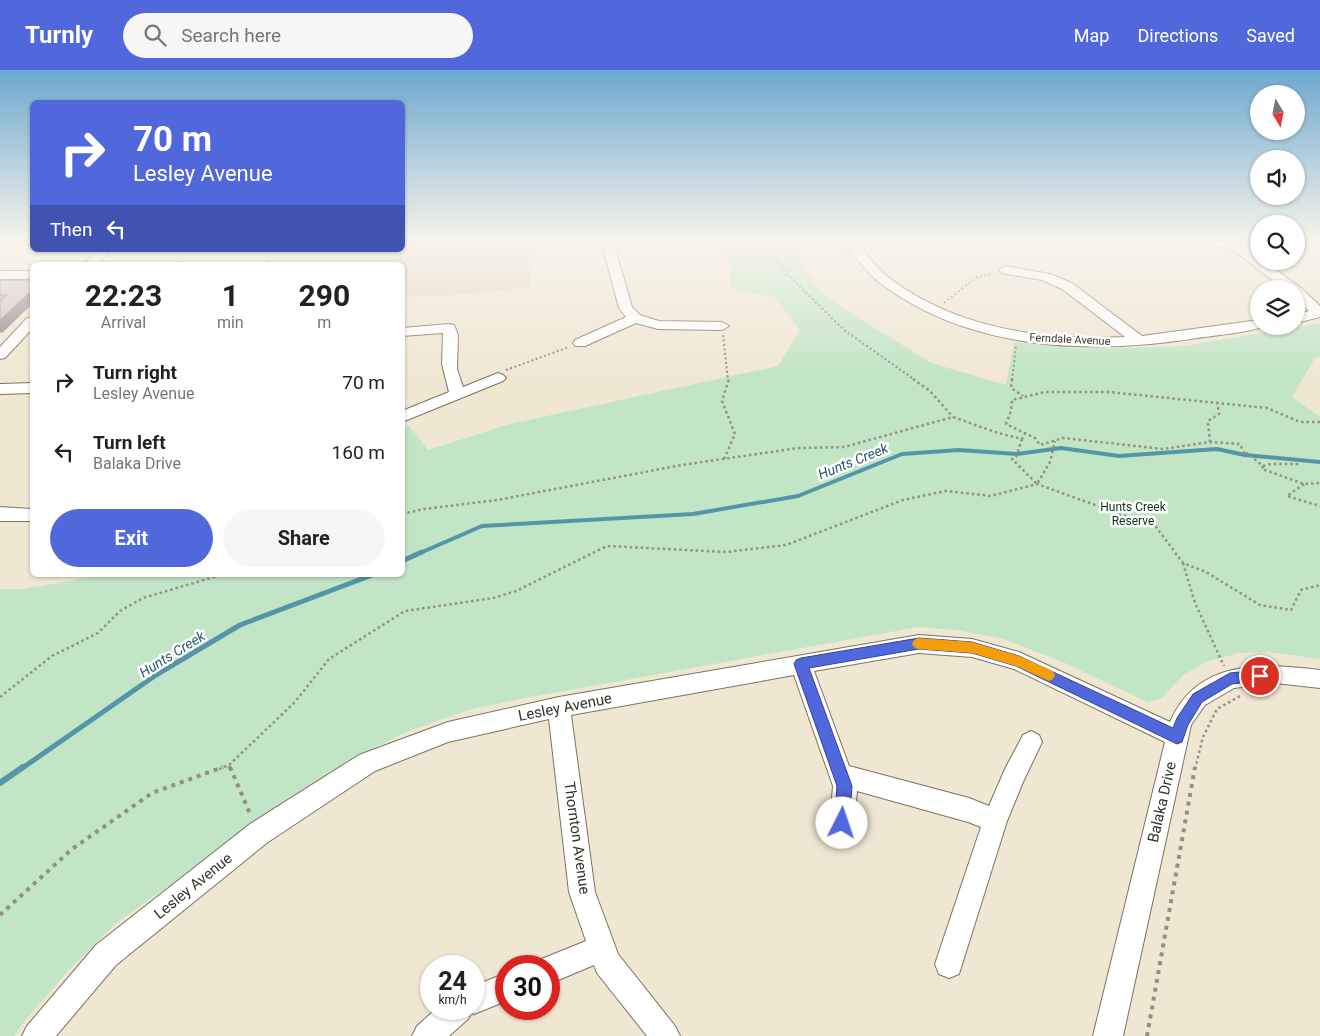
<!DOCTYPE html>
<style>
:root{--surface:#fff;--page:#f6f6f6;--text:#222;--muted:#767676;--accent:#5168dd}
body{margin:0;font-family:Roboto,sans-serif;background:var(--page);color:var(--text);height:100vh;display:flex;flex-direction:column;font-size:19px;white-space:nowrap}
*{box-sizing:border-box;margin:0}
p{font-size:16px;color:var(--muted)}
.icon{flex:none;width:28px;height:28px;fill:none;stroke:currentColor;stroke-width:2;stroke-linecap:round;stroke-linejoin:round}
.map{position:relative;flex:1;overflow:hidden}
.sheet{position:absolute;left:30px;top:192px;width:375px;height:315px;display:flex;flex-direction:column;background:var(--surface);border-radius:8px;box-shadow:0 1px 4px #0004}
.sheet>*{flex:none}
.guide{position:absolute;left:30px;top:30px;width:375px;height:152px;border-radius:8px;box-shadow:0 1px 4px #0004;background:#5168dd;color:#fff;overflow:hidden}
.needle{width:32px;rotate:170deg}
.tools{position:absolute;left:1250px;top:15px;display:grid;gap:10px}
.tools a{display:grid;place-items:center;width:55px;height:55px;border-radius:50%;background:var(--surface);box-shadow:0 1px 4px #0004;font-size:25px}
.speed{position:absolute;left:420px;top:885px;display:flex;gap:10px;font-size:25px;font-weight:700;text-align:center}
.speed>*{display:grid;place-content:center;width:65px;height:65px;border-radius:50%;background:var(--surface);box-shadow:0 1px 4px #0004;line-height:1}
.speed small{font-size:12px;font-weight:400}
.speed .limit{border:8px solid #d22;background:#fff;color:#111}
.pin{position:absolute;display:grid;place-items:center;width:42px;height:42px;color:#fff;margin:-21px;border:2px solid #fff;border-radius:50%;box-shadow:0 1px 5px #0007}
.me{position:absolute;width:55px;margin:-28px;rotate:4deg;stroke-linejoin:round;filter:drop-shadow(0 0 4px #0008)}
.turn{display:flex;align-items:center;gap:18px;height:105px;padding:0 20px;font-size:22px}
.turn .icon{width:65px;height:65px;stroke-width:2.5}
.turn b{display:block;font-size:35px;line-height:42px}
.then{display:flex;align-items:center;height:48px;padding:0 20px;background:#0003;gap:10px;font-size:19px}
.eta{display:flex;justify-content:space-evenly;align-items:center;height:85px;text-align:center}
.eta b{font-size:30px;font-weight:700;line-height:35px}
.action{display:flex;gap:10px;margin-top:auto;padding:10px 20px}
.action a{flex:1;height:58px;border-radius:30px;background:var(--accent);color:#fff;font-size:20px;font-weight:700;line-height:58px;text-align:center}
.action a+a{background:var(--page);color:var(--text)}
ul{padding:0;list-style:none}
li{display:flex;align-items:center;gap:15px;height:70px;padding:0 20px}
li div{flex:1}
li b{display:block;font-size:19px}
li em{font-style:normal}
header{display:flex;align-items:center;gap:30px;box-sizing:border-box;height:70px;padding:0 25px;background:var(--accent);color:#fff}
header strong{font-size:24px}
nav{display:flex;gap:28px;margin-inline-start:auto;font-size:18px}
.search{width:350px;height:45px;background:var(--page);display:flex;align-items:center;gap:12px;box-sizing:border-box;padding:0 18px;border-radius:28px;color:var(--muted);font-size:19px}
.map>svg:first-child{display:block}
.education{fill:#e1d6c3}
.green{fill:#c1e5c5}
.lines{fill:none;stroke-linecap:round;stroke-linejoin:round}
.stream-far2{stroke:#5595a9;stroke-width:4}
.stream-far1{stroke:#5595a9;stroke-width:5}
.stream{stroke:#5595a9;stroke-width:6}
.minor-casing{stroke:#7a7361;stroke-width:2}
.path-far2{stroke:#958f81;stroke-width:2;stroke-dasharray:2 2.5;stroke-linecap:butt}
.path-far1{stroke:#958f81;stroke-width:2.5;stroke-dasharray:2.5 3;stroke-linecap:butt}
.path{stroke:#958f81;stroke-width:4;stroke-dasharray:4 5;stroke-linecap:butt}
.minor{fill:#fff;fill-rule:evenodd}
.wall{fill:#b8a4ad}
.shaded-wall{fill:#96868d}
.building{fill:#d6bfc9;stroke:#96868d}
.route{fill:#5168dd;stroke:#354490}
.slow{fill:#f59e0b}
.labels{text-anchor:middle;stroke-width:5;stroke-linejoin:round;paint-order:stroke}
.far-street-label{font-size:11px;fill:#37342c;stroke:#fff}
.park-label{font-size:12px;fill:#033713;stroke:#fff}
.water-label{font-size:14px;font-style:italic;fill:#255a6a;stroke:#fff}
.near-street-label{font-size:15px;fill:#37342c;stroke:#fff}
</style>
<header>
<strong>Turnly</strong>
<div class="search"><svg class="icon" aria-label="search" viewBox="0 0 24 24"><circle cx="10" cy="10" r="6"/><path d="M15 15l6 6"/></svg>Search here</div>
<nav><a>Map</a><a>Directions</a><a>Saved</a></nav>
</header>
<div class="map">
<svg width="1320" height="966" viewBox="0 0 1320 966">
<rect width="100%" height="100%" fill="#f0e7d3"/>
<path class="education" d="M403,171h125l3,46 -85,9h-43l-1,-31h-140l8,-15h132z"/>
<path class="green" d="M726,171h61l29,45 16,15 99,62 75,22 8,-43 69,7 101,-3 136,-23v34l-5,1 -23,39 28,20v242l-52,-7 -29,1 -33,9 -23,13 -21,23 -15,4 -82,-39 -61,-24 -48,-9 -38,-3 -392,71 -58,12 -64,23 -60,30 -228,160 -49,49 -44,51 -9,13h-14v-447h24l79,-14h299l1,-147 6,-2 19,24 82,-26 268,-58 22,-35 -24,-33 -46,-11v-22h-3z"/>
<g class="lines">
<path class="stream-far2" d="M420,483l62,-27 211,-12 105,-18 104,-42 57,-4 58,4 44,-6 58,8 98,-7 28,6 75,7"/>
<g class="stream-far1">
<path d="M402,491l20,-9"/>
<path d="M21,699l135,-94 84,-50 132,-50"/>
</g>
<path class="stream" d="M0,713l23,-16"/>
<g class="minor-casing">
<g id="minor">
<path d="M601,171h12l19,66 8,8 19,6 63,1 7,4 -7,4 -64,-1 -22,-6 -51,23h-10l-2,-3 2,-3 51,-23 -7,-9z"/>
<path d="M844,171h12c11,14 22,29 36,39 67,49 153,61 233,57l-63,-48 -20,-9 -41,-7 -2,-3 6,-4 45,8 22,9 70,53 117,-16v6h5c-16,7 -48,9 -67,12 -104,17 -224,13 -313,-52 -16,-11 -29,-29 -40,-45z"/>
<path d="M1144,171h115v3l-16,2 16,11v4h5l37,27 19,18v11l-24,6v-8l13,-4 -13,-12v-10h-12l-55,-42 -66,-1 -13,-1z"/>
<path d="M98,180h13l-15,15h-13z"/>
<rect x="0" y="201" width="32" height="8"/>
<path d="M32,247v12l-27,29 -5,1v-12l27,-29z"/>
<path d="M449,254l5,1 4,10 -1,34 6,18 35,-14 5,2 3,3 -3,3 -101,41v-11l47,-19 -7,-28 1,-31 -41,3v-8z"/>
<path d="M32,313v10l-32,1v-10z"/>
<path d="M0,437l32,2v12h-32z"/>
<path d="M919,565l53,4 47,13 151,70c27,-63 92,-59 150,-52v18l-45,-5 -41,5 -29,17 -14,20 -68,311h-30l72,-294 -151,-73 -42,-12 -53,-4 -105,18 35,95 120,32 20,8 16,-37 18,-34 8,-4 8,4 3,7 -19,40 -16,39 -48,153 -10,4 -10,-4 -4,-10 46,-137 -13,-5 -111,-31 -3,32 -3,9 -9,3 -9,-3 -3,-9 3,-37 -39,-111 -223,40 24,177 23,62 57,72 5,10h-33l-50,-63 -3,-8 -45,19v-18h-12l2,-6 47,-19 -17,-49 -20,-173 -101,23 -73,29 -107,71 -152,123 -60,71h-34l5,-10 69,-81 154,-121 109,-69 89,-33 111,-25z"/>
<path d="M506,903v28l-32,13 -3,-1 -3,6 -19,17h-37l5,-10 19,-17h38v-23z"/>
</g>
</g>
<g class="path-far2">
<path d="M762,171l24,32 58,57 71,50"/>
<path d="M173,180l9,15"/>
<path d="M264,195l8,-15"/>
<path d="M944,233l33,-26 17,-4"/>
<path d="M723,265l5,45"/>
<path d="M506,300l63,-23"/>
<path d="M1012,310l4,-34"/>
</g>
<g class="path-far1">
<path d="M913,309l17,12 23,26"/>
<path d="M1012,309l-1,9 12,8"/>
<path d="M1320,352h-20l-33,-14 -158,-16h-64l-33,8 -1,11 -5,13 29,14 5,7 23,-7 100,11 47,-7 30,2 5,11 2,-2 16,13 -1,3 42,15 16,-1"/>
<path d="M1022,369l-6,18 -4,2 25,25 13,-22 5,-21"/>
<path d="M1210,372l-2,-21 11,-7 -2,-12"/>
<path d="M724,389l11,-25 -13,-33 7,-22"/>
<path d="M1263,396l8,-2h30"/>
<path d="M1304,414l-17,12 33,10"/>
<path d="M402,444l22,-5 73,-9 185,-35 116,-17 46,-1 109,-30 45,16 24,6 3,-5"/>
<path d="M1183,493l12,40 29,63"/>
<path d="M0,627l52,-41 46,-23 22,-22 23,-13 78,-23"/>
<path d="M229,696l1,3"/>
<path d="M219,699l10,-4 66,-63 34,-43 76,-48 88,-13 23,-7 91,-45 119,6 60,-7 117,-45 43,-9 45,5 46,-12 119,43 27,36 23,9 54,33 31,5 10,-20 19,-5"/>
<path d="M1195,699l8,-32 14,-28 25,-14"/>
</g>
<g class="path">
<path d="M230,697l21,49"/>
<path d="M0,845l72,-66 80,-56 71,-26"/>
<path d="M1147,966l48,-269"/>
</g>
<use href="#minor" class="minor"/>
</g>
<path class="wall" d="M0,210l32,1v23l-30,29h-2z"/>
<path class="shaded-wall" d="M32,220v14l-30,29 -2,-2v-11z"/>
<path class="building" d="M0,210l32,1v9l-32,30v-19l7,-6h-7z"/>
<linearGradient id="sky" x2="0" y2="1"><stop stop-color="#6da8cf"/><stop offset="0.56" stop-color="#f8f4eb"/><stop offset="1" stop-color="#f8f4eb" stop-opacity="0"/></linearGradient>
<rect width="1320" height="306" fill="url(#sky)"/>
<path class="route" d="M919,568l53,4 47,14 154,72 4,-10 16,-24 37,-21 30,-3 5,1 2,5 -2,4 -33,4 -30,18 -14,23 -6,17 -5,2 -161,-78 -44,-13 -53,-4 -110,19 43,118 -3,37 -2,5 -5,2 -5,-2 -3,-5 3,-37 -43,-122 2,-4 5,-2z"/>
<path class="slow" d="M918,568l54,4 47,14 34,15 2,4 -2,4 -4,2 -33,-15 -44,-13 -54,-4 -4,-2 -2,-3 2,-4z"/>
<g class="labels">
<g class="far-street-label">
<text transform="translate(1070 269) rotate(3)" y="4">Ferndale Avenue</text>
</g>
<g class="park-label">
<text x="1133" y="441">Hunts Creek<tspan x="1133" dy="14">Reserve</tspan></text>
</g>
<g class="water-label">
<text transform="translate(853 391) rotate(-22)" y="5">Hunts Creek</text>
<text transform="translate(172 584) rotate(-32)" y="5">Hunts Creek</text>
</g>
<g class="near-street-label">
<text transform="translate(565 637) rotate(-11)" y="5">Lesley Avenue</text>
<text transform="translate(1162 732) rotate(-77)" y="5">Balaka Drive</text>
<text transform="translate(577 768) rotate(82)" y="5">Thornton Avenue</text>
<text transform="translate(193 816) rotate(-39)" y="5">Lesley Avenue</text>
</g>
</g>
</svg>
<div class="tools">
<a><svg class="needle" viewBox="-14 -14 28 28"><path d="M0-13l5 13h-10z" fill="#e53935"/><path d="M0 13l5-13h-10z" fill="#767676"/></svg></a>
<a><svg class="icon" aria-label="sound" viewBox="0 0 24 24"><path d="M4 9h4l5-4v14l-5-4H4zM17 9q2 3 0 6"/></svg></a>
<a><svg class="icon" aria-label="search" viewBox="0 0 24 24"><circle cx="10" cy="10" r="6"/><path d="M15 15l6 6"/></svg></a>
<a><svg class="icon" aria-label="layers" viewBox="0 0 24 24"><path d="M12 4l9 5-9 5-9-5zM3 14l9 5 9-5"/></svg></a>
</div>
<div class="speed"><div>24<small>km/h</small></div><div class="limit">30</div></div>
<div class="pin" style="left:1260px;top:606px;background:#d93025"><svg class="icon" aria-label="arrive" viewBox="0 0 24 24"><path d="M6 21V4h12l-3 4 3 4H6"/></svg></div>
<svg class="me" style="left:842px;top:753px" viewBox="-20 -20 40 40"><circle r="19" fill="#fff"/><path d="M0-13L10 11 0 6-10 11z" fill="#5168dd"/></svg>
<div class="guide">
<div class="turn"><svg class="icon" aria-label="right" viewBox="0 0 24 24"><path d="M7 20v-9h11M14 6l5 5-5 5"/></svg><div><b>70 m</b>Lesley Avenue</div></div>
<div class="then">Then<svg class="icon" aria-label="left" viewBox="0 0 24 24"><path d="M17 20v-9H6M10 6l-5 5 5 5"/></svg></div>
</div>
<section class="sheet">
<div class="eta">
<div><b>22:23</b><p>Arrival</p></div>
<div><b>1</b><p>min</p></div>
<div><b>290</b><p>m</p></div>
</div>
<ul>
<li><svg class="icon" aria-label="right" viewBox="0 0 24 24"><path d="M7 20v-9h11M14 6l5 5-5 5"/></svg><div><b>Turn right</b><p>Lesley Avenue</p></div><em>70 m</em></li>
<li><svg class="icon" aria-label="left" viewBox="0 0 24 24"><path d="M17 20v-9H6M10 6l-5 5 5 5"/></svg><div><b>Turn left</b><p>Balaka Drive</p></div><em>160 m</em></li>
</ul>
<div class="action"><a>Exit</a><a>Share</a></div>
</section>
</div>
